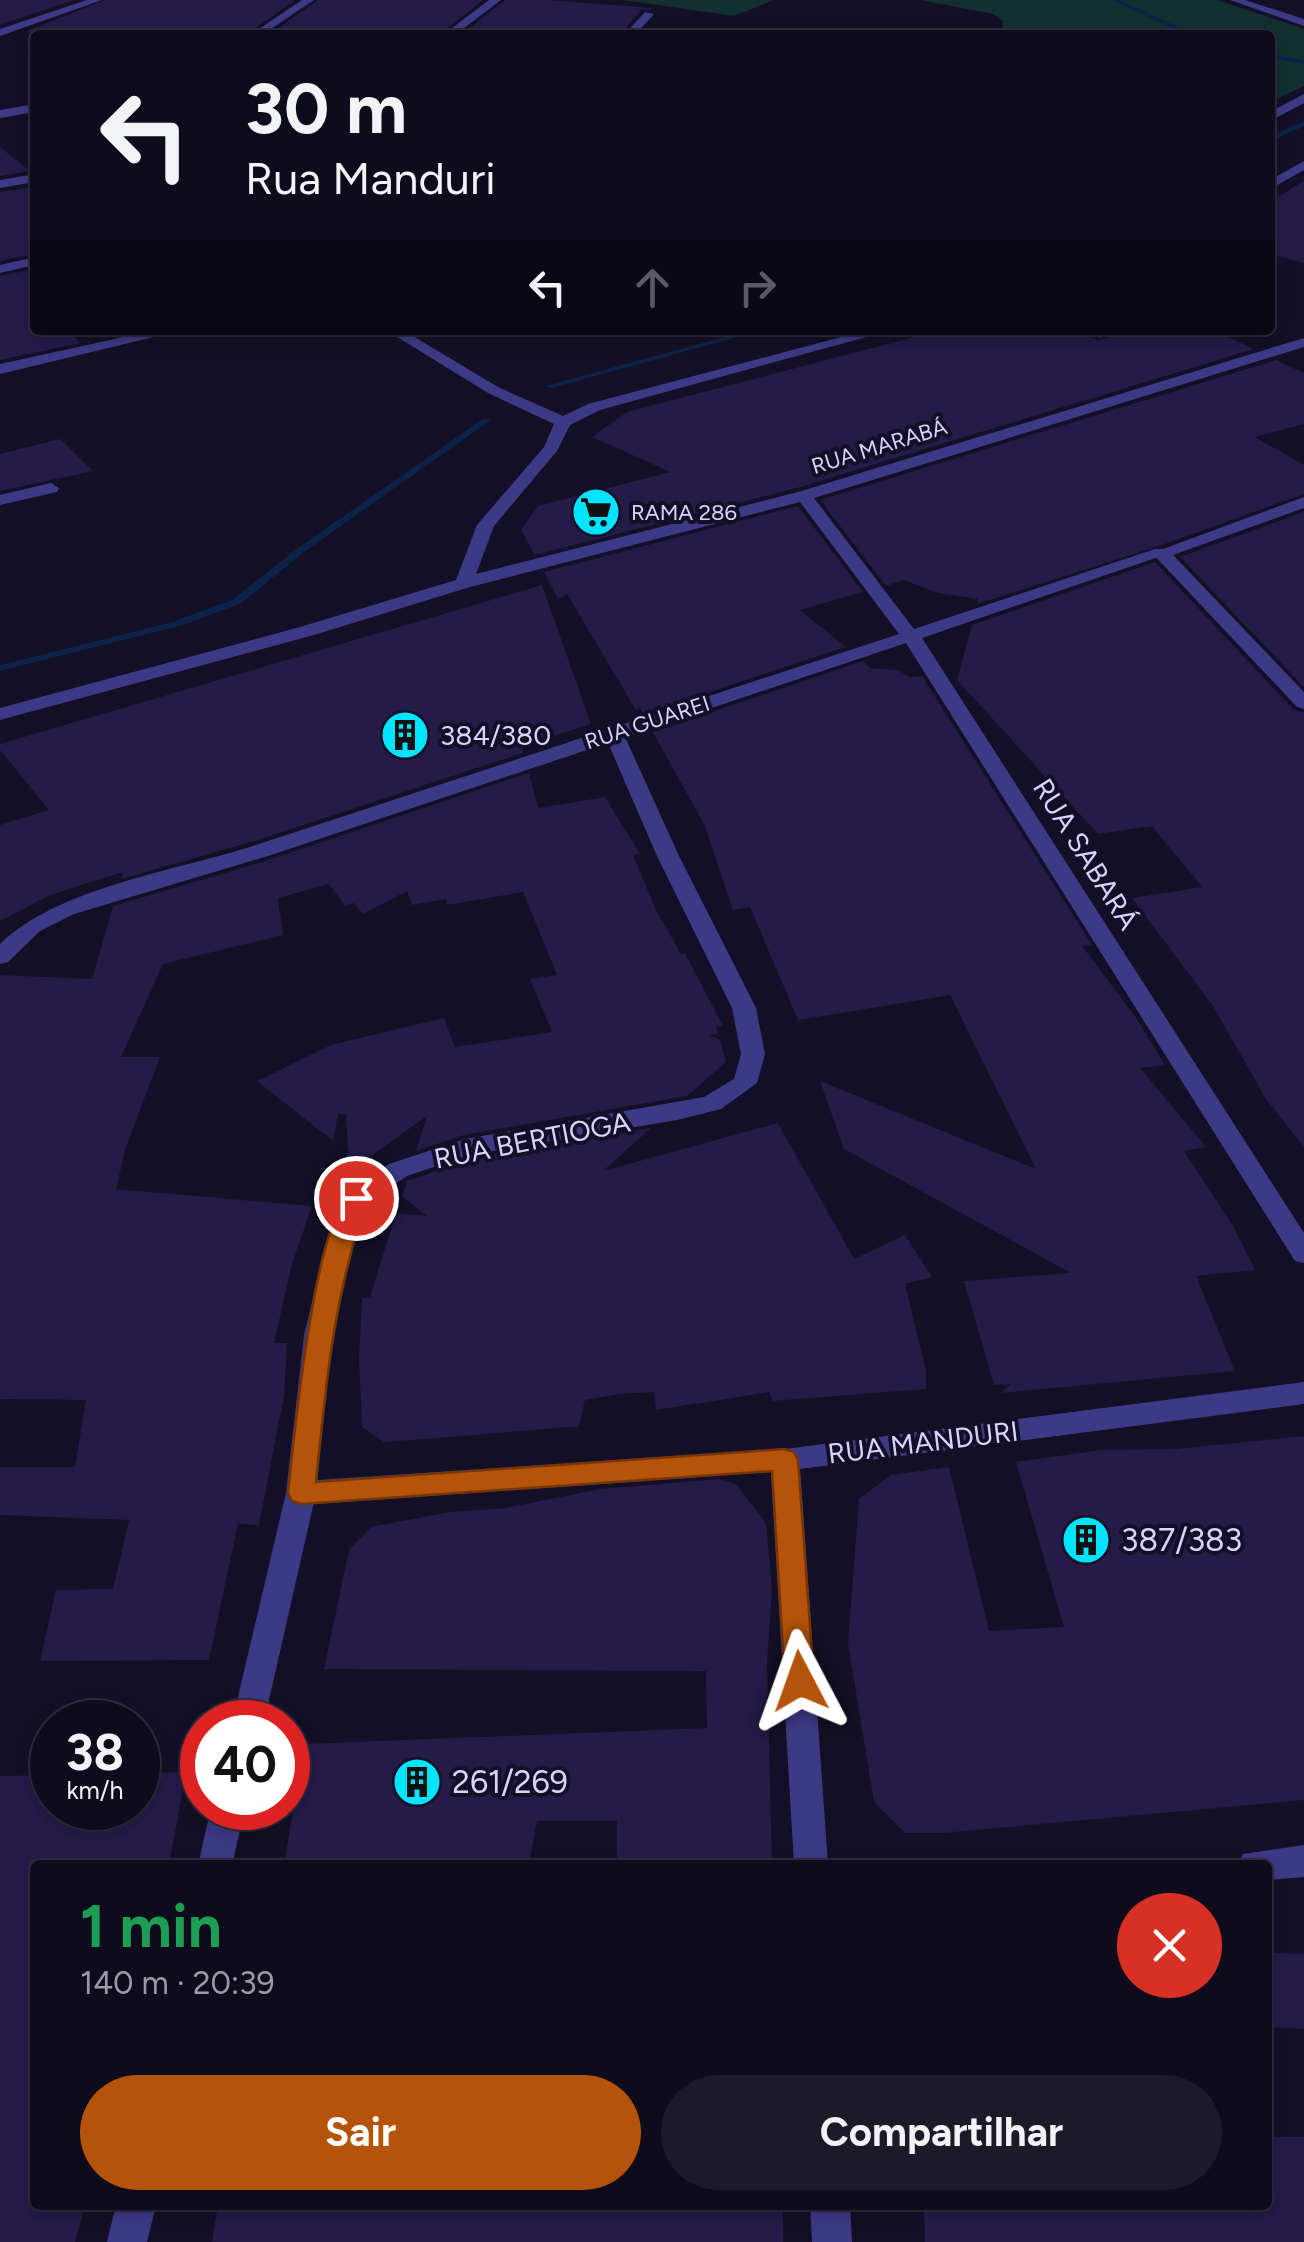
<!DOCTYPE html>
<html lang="pt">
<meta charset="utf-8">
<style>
:root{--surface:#0e0b1c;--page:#1c1929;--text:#f1f3f6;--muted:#9b9ba3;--line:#2e2b3b;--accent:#b45309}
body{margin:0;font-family:Figtree,sans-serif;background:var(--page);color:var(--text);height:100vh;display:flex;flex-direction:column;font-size:38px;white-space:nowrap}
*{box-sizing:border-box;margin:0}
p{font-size:32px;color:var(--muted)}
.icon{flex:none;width:55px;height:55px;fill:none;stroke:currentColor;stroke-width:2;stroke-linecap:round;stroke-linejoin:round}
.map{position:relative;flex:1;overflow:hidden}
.sheet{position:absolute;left:30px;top:1860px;width:1242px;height:350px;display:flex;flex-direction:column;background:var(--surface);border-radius:10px;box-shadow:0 5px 15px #0003,0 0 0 2px var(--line)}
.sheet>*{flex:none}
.top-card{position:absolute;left:30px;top:30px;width:1245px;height:305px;border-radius:10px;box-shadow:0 5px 15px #0003,0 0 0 2px var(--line);background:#0e0b1c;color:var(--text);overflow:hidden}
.speed{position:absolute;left:30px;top:1700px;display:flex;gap:20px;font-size:50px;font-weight:700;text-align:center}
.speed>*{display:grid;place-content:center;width:130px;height:130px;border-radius:50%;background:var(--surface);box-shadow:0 5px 15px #0003,0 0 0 2px var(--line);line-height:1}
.speed small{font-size:25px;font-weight:400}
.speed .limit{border:15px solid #d22;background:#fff;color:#111}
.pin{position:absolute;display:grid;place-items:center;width:85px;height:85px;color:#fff;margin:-42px;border:5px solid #fff;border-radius:50%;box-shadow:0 2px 10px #0007}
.me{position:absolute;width:110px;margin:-55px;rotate:356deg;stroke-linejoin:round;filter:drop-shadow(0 0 8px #0008)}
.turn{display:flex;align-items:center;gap:35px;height:210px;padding:0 50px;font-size:45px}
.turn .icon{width:130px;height:130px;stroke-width:2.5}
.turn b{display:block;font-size:70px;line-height:85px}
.lanes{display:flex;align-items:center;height:95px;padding:0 50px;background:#0003;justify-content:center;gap:50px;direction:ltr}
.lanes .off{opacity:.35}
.round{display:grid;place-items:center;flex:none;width:105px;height:105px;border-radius:52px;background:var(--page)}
.headline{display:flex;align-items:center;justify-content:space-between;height:170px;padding:0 50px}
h1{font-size:60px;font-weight:700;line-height:75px;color:#1e9e55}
.primary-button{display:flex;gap:20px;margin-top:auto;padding:20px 50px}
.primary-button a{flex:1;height:115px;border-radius:60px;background:var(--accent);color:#fff;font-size:40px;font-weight:700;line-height:115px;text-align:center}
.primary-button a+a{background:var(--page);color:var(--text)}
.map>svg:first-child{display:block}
.green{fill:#12302f}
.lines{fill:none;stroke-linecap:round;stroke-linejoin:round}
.stream{fill:#0c2248;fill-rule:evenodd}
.building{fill:#241b47}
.service{fill:#3d3a85;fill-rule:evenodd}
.minor{fill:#3d3a85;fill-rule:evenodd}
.tertiary{fill:#3d3a85;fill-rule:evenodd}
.route{fill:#b45309;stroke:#753606;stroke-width:2.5}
.labels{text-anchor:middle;stroke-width:8;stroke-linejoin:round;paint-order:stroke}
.far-street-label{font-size:22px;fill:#d9d4ff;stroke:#130f26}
.far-poi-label{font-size:22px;fill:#d9d4ff;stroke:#130f26;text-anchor:start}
.poi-label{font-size:28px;fill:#d9d4ff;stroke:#130f26;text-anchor:start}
.street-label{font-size:28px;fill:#d9d4ff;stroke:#130f26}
.near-poi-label{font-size:32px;fill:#d9d4ff;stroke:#130f26;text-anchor:start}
</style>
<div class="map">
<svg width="1304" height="2242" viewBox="0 0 1304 2242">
<rect width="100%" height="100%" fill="#130f26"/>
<g class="green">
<path d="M623,0h151l-40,16z"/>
<path d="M920,0h297l87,29v57l-34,16v-67h-249l-19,-5 1,-9 -10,-7z"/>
</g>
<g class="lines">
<g class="stream">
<path d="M1111,0h8l77,35h-8z"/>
<path d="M1270,54l34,6v4l-34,-6z"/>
<path d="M1304,121v5l-34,15v-5z"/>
<path d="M750,330h13l-211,58 -7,-2z"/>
<path d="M484,418l7,2 -187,132 -64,52 -60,22 -180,45v-6l172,-43 60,-22 66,-52z"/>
</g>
</g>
<g class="building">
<path d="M0,0h75l-75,25z"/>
<path d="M106,0h189l-49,35h-201l-19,-4z"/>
<path d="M318,0h165l-44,35h-170z"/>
<path d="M505,0h45l101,8v2l-9,-1 -22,26h-159z"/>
<path d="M0,147l30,24 -30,5z"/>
<path d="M1304,181v82l-34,-9v-52z"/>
<path d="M35,186v68l-35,7v-69z"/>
<path d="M35,269v61h31l15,13 -81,17v-84z"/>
<path d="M942,330h138l18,11 11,-4 -1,-7h105l41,19 -457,139 -262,67 -14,-25 17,-24 132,-34 -78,-35 35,-25z"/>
<path d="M1276,360l28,13v51l-49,13 49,28v29l-142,51 -185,59 1,-5 -40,-6 -34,-13 -18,6 -66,-86z"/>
<path d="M60,439l33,32 -93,20v-37z"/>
<path d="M798,506l65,86 -63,18 46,37 -203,67 -3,-6 -4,2 -69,-116 -9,5 -14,-27z"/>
<path d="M1304,512v175l-124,-130z"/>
<path d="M1155,562l139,148 10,2v435l-38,-48 -53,-93 -81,-108 70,-11 -50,-61 -54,8 -141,-154 15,-55z"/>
<path d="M542,585l49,139 -69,22 1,7 -265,87 -137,39 2,-7 -73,23 -50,26v-96l49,-15 -49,-60v-6z"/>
<path d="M863,661l7,7 28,2 12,7 12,-1 170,269 -10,1 55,73 28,46 -25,3 66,79 -22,4 49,75 22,44 -59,6 39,95 -235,22 12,-9 -18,1 -30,-104 107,-8 -227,-124 -24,-68 216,88 -86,-174 -152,25 -48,-113 -17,3 -28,-84 -52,-94z"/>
<path d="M529,773l9,35 67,-11 35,57 -7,1 23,55 25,44 4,-1 38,73 -7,1 2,7 -9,1 11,5 6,22 -39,34 -223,39 -48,16 11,-35 -78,56 -3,-58h-8l-5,27 -76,-60 74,-36 113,-27 11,29 97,-15 -22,-53 27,-4 -34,-83 -76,13 -1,-6 -34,6 -5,-14 -44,23 -9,-11 -9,3 -16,-22 -51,14 5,37 -120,29 -42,93h39l-34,90 -10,42 196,17 -20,58 -18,79h13l-3,53 -25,129 -21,-1 -29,136 -169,1 16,-71 57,-1 16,-69 -129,-5v-48h75l11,-67 -86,-1v-424l92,4 21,-73 156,-46z"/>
<path d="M778,1123l76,136 51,-24 27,42 -27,7 21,87v18l-154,12 -2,-9 -114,18 -2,-18 -35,2 -34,6 -6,26 -127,11 -68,5 -22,-15 -3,-68 3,-61 8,-1 26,-84 31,3 -25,-20 5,-15 63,-22 181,-31 -48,43z"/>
<path d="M1304,1436v364l-361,33h-38l-31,-31 -26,-159 11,-144 32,-24 58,-8 40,164 75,-4 -48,-165 85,-12 75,-1z"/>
<path d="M719,1479l17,5 30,39 6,65 -5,76 5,201h-155v-44h-80l-8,44h-245l20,-121 403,-16 -1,-57 -382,-2 25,-119 22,-23 79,-15 56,-4 95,-19z"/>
<path d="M186,1772l-17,93h-134v340h50l-10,37h-75v-466l52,-1v33h86v-35z"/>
<path d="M1268,1953l36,1v75l-36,-2z"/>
<path d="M1268,2137h36v105h-379l-1,-37h344z"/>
<path d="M218,2205h565v37h-571z"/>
</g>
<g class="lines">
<path class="service" d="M1083,330h19l5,4 -7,4z"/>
<g class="minor">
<path d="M87,0h15l-102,36v-7z"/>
<path d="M302,0h12l-52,35h-12z"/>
<path d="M489,0h12l-46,35h-12z"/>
<path d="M645,12l9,2 -19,21h-11z"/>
<path d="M35,104v8l-35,6v-8z"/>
<path d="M35,174v8l-35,6v-8z"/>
<path d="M35,257v8l-35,8v-8z"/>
<path d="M386,330h17l95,57 65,29 25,-12 280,-74h24l-292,80 -30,15 -13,26 -63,75 -18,48 322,-82 506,-154v9l-490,151 100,131 241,-80h12l3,4 -248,85 382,595v30l-9,-2 -389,-618 -281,94 54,119 77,152 9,46 -8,29 -36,26 -44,11 -208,35 -62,21 -40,27 -14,40 -21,92 -16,158 -52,229h-32l54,-229 18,-158 23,-92 20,-51 42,-28 76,-25 239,-42 30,-18 7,-25 -9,-46 -75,-152 -49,-113 -340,113 -194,58 -34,17 -32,31 -8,2v-20c60,-58 178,-73 259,-100 214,-70 425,-140 640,-210l-99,-132 -330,85 -156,48 -314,85v-12l300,-81 156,-47 21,-55 67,-78 10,-23 -66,-31z"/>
<path d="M51,483l8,5 -2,4 -57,13v-10z"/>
<path d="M211,1808h34l-13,57h-34z"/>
<path d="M1304,1845v32l-36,3v-15h-30l5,-11z"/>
<path d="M116,2205h40l-9,37h-40z"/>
</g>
<g class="tertiary">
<path d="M1230,0h15l59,19v7z"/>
<path d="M1304,94v9l-34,18v-9z"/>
<path d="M1304,161v9l-34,19v-9z"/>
<path d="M156,330h27l-183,44v-10z"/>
<path d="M1304,497v11l-131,47 131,137v17l-7,-2 -145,-154z"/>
<path d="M1304,1382v22l-504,65 28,396h-34l-23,-393 -470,33 -11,-4 -4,-8 4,-8 11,-4 484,-32z"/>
<path d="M810,2205h40l2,37h-40z"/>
</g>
</g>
<path class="route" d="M356,1190l12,8c-34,95 -42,185 -52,284l469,-33 9,3 4,8 16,221 -4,9 -10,3 -11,-3 -4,-9 -13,-210 -471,33 -9,-3 -4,-8c5,-45 27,-291 68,-303z"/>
<defs>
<g id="supermarket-disc" transform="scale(2.5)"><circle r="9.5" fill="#00e5ff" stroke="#130f26"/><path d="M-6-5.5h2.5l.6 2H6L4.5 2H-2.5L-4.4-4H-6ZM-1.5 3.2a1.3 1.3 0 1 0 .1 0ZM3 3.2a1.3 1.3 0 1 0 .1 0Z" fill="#111"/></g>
<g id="building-disc" transform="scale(2.5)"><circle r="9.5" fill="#00e5ff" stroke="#130f26"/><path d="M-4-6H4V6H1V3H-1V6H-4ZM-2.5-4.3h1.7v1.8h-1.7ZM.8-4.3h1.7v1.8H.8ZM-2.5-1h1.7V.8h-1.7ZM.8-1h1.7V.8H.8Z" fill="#111"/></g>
</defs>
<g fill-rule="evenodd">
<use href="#supermarket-disc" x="596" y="512"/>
<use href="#building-disc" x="405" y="735"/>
<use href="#building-disc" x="1086" y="1540"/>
<use href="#building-disc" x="417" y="1782"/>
</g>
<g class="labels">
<g class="far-street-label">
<text transform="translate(879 446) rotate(-17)" y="8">RUA MARABÁ</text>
<text transform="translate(647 722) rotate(-18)" y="8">RUA GUAREI</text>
</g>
<g class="far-poi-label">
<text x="631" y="520">RAMA 286</text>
</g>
<g class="poi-label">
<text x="440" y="745">384/380</text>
</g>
<g class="street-label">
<text transform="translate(1086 854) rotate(58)" y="10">RUA SABARÁ</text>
<text transform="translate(532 1140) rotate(-11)" y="10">RUA BERTIOGA</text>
<text transform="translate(923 1442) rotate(-7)" y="10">RUA MANDURI</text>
</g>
<g class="near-poi-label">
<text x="1121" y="1551">387/383</text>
<text x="452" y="1793">261/269</text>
</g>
</g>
</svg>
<div class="speed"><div>38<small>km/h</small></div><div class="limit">40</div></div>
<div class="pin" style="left:356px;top:1198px;background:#d93025"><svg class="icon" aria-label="arrive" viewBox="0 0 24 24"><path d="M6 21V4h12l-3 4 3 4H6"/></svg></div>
<svg class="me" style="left:800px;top:1681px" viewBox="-20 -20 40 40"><path d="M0-17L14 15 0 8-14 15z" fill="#b45309" stroke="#fff" stroke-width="4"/></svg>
<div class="top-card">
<div class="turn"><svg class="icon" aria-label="left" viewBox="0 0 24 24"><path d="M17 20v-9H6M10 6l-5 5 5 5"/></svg><div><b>30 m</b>Rua Manduri</div></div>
<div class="lanes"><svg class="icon" aria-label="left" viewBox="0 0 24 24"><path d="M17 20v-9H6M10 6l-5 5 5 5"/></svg><svg class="icon off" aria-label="ahead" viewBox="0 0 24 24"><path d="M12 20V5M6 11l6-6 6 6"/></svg><svg class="icon off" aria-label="right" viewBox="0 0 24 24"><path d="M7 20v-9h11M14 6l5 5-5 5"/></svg></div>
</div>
<section class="sheet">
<div class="headline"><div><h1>1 min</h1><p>140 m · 20:39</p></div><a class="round" style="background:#d93025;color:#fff"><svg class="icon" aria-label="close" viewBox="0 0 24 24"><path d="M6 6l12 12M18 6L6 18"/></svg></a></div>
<div class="primary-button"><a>Sair</a><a>Compartilhar</a></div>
</section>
</div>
